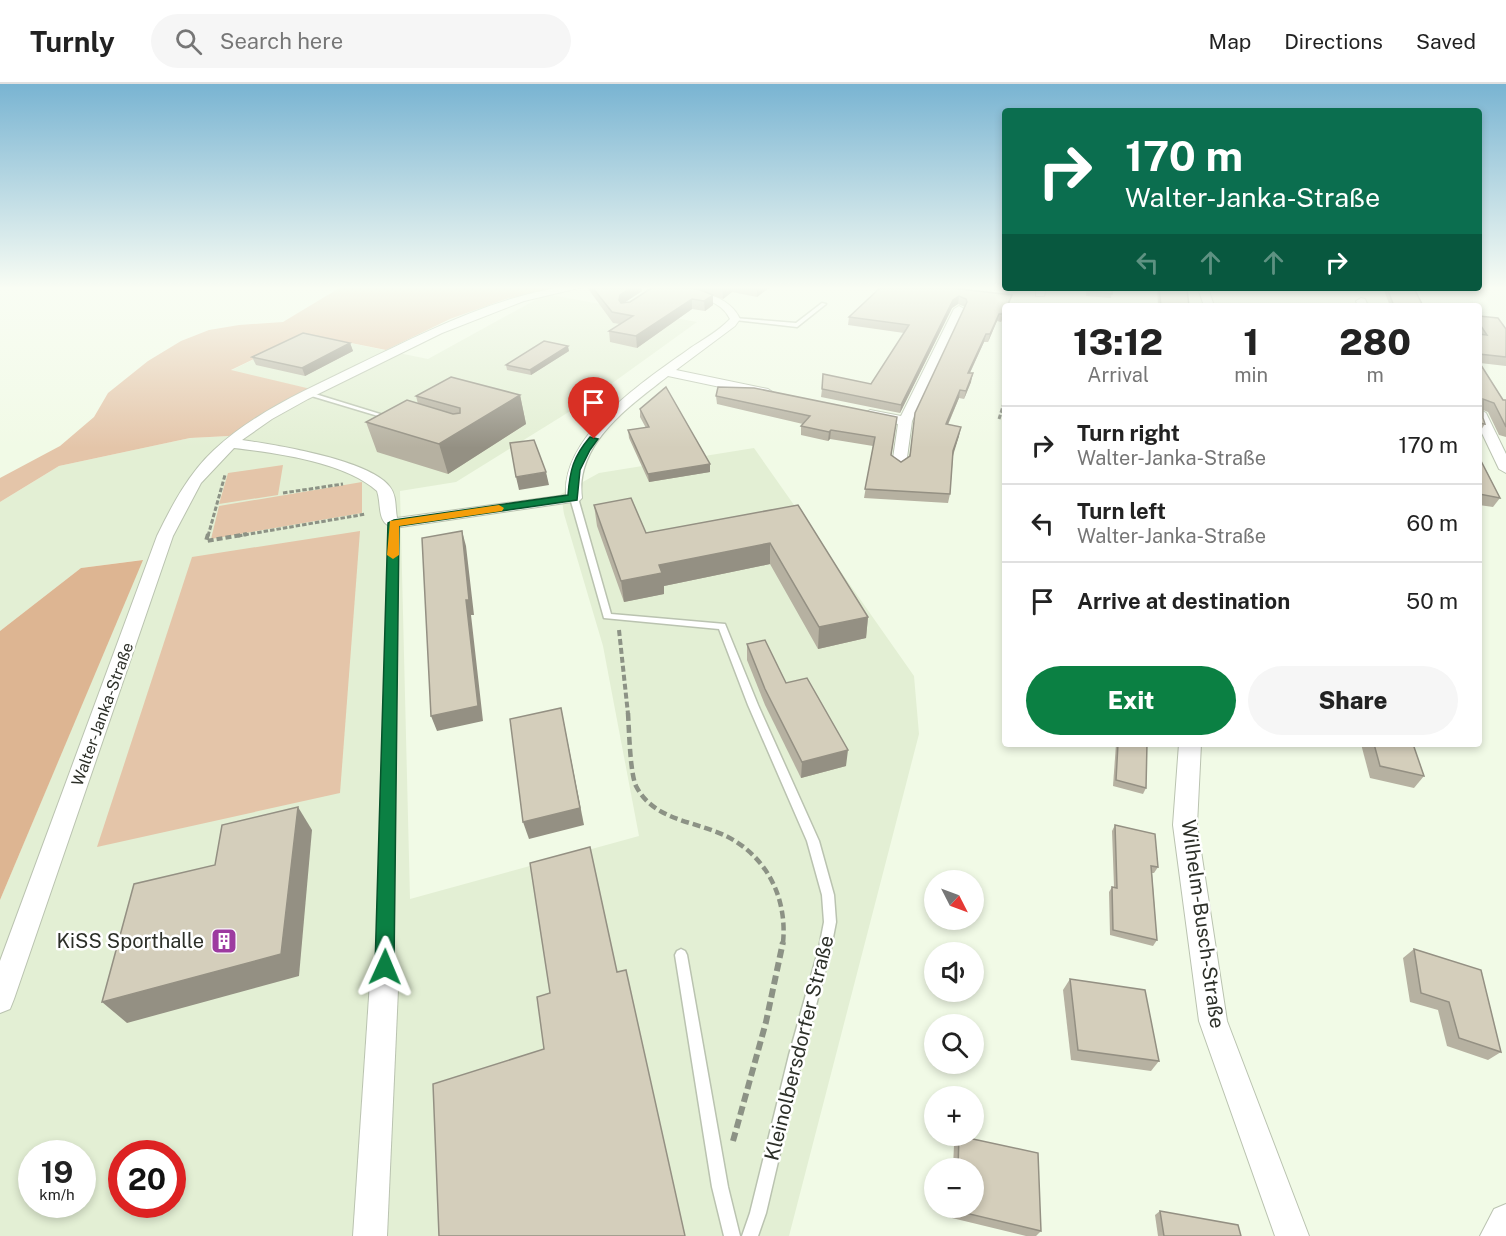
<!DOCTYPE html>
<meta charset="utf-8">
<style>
:root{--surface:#fff;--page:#f6f6f6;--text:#222;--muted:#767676;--line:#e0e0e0;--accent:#0b8043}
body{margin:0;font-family:"Public Sans",sans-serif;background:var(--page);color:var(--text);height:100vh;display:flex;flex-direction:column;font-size:22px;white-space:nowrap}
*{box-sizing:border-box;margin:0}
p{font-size:20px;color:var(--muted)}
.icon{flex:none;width:33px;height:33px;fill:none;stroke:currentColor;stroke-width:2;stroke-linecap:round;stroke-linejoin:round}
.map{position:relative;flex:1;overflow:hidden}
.side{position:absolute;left:1002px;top:219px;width:480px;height:444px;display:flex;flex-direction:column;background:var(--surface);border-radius:6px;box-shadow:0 3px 9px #0003}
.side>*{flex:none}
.guide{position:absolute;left:1002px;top:24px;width:480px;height:183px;border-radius:6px;box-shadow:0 3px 9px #0003;background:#0b6e4f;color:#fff;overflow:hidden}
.needle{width:39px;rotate:132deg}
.tools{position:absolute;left:924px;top:786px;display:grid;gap:12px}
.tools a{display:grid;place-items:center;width:60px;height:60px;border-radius:50%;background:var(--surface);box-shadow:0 3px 9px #0003;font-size:30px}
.speed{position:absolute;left:18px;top:1056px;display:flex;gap:12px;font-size:30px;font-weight:700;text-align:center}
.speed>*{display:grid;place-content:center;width:78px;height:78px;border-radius:50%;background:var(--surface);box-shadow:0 3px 9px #0003;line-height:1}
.speed small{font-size:15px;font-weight:400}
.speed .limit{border:9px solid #d22;background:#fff;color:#111}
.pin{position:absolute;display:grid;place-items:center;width:51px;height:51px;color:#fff;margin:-62px -26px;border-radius:50% 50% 50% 0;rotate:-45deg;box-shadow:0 0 6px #0007}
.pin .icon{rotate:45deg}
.me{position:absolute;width:66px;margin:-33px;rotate:1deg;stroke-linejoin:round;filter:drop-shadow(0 0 4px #0008)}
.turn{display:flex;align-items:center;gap:21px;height:126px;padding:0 24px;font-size:27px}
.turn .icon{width:78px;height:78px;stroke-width:2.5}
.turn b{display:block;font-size:42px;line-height:51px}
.lanes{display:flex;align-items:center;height:57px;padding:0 24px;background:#0003;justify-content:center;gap:30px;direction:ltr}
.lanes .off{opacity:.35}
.eta{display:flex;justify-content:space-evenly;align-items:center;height:102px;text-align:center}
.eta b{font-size:36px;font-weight:800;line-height:42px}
.action{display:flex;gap:12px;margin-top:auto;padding:12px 24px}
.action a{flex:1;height:69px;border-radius:36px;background:var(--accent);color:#fff;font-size:24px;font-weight:800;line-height:69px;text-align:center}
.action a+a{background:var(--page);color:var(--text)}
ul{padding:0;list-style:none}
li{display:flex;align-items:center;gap:18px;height:78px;padding:0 24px;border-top:2px solid var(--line)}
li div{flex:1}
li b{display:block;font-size:22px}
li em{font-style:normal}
header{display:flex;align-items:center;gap:36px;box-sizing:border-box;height:84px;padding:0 30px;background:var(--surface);border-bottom:2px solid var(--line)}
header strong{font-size:28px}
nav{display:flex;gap:33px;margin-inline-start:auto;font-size:21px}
.search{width:420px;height:54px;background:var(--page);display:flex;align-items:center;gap:15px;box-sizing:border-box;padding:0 21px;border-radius:33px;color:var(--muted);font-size:22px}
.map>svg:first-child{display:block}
.built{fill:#e3efd4;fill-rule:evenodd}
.green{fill:#e4c5a9}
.forest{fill:#ddb592}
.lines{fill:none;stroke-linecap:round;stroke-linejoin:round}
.lane-casing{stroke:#bac3b0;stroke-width:3}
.street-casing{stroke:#bac3b0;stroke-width:2}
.path-far3{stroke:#8c9285;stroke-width:3;stroke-dasharray:4.5 2;stroke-linecap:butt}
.path-far2{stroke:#8c9285;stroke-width:4;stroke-dasharray:6 3;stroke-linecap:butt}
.path-far1{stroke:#8c9285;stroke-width:4.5;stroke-dasharray:8 4;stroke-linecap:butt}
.path{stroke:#8c9285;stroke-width:6;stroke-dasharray:9 4.5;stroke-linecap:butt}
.lane{fill:#fff;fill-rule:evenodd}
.street{fill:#fff;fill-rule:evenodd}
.wall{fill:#b6b1a1}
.shaded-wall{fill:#949083}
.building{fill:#d4cebb;stroke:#949083;stroke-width:1.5}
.route{fill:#0b8043;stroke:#07532c;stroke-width:1.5}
.slow{fill:#f59e0b}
.labels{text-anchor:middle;stroke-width:5;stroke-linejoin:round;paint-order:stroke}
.street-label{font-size:16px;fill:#2c2f28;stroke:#fff}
.near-street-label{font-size:20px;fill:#2c2f28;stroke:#fff}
.near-poi-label{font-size:20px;fill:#2c2f28;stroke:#fff;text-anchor:end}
</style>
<header>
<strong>Turnly</strong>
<div class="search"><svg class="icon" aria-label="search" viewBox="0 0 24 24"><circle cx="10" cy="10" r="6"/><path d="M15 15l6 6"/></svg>Search here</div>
<nav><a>Map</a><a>Directions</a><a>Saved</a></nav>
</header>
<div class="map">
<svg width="1506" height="1152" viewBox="0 0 1506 1152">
<rect width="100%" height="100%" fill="#f1fae6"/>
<path class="built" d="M546,210l151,28 -104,75 -137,85 -56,9 10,408 229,-63 -36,-190 -39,-132 -3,-20 38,-21 155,-25 160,228 5,58 -130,502h-789v-336l142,-340 -61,8 -81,63v-129l59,-36 131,-28 39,-2 81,-47 -80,-18 76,-37 122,25zM32,1070h50v50h-50zM122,1070h50v50h-50z"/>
<g class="green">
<path d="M341,203h219l-54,12 -56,20 -64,31 -80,-16 -75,36 80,19 -82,47 -39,2 -131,28 -59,36v-24l60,-32 34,-29 14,-24 40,-32 33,-20 28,-11 30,-5 44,-3z"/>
<path d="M283,381l-5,30 -59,9 9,-31z"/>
<path d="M362,398v31l-151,26 8,-33z"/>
<path d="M360,447l-20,262 -243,54 95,-290z"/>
</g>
<path class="forest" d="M143,476l-143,340v-269l81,-63z"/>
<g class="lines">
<g class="lane-casing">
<g id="lane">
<path d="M822,219l4,1 -29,23 -62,-7 -2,-1 2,-1 61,5z"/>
<path d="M308,309h4l81,25 -5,1 -80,-24z"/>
<path d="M571,412h3l4,2 33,116 114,10 33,81 61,136 15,54 2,27 -5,26 -28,107 -37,158 -8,23h-16l8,-23 39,-158 30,-107 5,-26 -2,-27 -15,-54 -59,-136 -29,-76 -115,-11 -34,-120z"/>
<path d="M391,437h6l1,2 -7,442 -2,4 -4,2 -4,-2 -2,-4z"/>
<path d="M681,865l4,2 2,4 41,232 12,49h-16l-12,-49 -37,-232 2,-4z"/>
</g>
</g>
<g class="street-casing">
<g id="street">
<path d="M562,203h21l-59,14 -82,32 -134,66 -36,20 -30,21c34,5 128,20 148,47 7,9 5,21 7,31l169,-23c-4,-61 80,-115 123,-146 13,-9 30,-18 41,-30 -12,-26 -53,-24 -77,-29v-3c29,0 74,3 87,32l-5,7 -59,44 92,19 6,4 -6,4 -100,-21c-38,30 -93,67 -86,122l-3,3 -185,27c-18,-5 -12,-22 -17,-37 -32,-29 -101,-38 -143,-43l-33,35 -28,53 -159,463 -4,10 -10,4v-52l157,-425c15,-31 32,-63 57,-86 41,-38 92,-60 141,-84 66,-32 133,-67 207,-79z"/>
<path d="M1036,204h10l-2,8h-8z"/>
<path d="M1198,204h10l6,18h-10z"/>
<path d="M1361,214l4,1 3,7h-10l-2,-5z"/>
<path d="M959,222l5,3 -52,112 -6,44 -2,3h-10l-2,-3 6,-41 -33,-7 -2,-3 7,-4 31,6 53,-107z"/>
<path d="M1479,325l7,4 20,41v19l-7,-4 -20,-42z"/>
<path d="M1179,660h22l-4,81 30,196 82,215h-34l-76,-215 -26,-196z"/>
<path d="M385,870l10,4 4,9 -12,269h-34l18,-269 4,-9z"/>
<path d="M1506,1120v32h-26l14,-27z"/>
</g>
</g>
<g class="path-far3">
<path d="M999,335l6,-19"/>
<path d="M283,409l60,-9"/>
<path d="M208,452l17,-61"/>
<path d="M238,452l128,-22"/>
</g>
<g class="path-far2">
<path d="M208,450l-2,7 41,-7"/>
<path d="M619,546l9,84"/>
</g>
<path class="path-far1" d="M628,629c1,16 2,60 8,73 16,31 49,34 78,45 48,17 74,62 69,112"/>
<path class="path" d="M733,1057l33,-119 17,-80"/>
<use href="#lane" class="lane"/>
<use href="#street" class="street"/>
</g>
<g class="wall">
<path d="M588,203h53l1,4 -17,11h5l23,-15h117l-13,10 -25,-5 -9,7 -10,-3v9l-8,6 -13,-2 -55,39 -27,-6 -1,-11 11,-7 -7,-1 -24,-33z"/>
<path d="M1087,204h25l-1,10 -25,-2z"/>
<path d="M1157,204h30l2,18h-31z"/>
<path d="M1383,204h31l9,18h-33z"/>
<path d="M961,205l51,6 -3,11h-4v8l-4,8 -4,-1 -9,21h-4l-14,31 1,9 -7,17 -5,-1 -11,27 11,11 -6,20 -3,38 -2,9 -84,-5 9,-52 -43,-7 -2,2 -27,-6v-9l2,-2 -86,-20 -1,-8 181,21 -6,39 10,6 8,-6 56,-149 -7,-3 -6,4 -52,105 -79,-16 1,-8 49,-5 33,-51 -56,-8 1,-8z"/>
<path d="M1479,232l27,13v37l-26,-3 23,37h3v37l-7,-2 -11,-23 -5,-2v8l2,6 -6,9z"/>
<path d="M350,259l3,8 -48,25 -49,-11 -4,-8z"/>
<path d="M569,267l-38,24 -24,-5 -1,-5z"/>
<path d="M520,311l6,29 -78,50 -71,-22 -11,-30 52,-18 -2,-8z"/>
<path d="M640,325l70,55v8l-61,10 -20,-44 -1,-8 18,-2 -6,-11z"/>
<path d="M1479,373l21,41 -7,9 -14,-2z"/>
<path d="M594,421l52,28 152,-28 70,112 -2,21 -48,11 -48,-85 -106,22v8l-40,8 -27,-76z"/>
<path d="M747,560l39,39 60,83 -45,12 -36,-73 -18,-45z"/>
<path d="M1116,660h31l-1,44 -3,6 -30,-8z"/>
<path d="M1361,660h52l11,32 -10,12 -44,-10z"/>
<path d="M1115,741l43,42 -4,6h-2l5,67 -4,6 -43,-11 -1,-43 3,-5h2l-2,-56z"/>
<path d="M1414,865l87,103 -13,8 -41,-14 -9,-36 -28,-8 -7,-44z"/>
<path d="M1070,895l89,82 -8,10 -80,-11 -8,-70z"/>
<path d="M959,1052l82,95 -5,5h-10l-74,-18v-10h22v-40h-21l1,-23z"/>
<path d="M1160,1127l81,25h-83l-3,-21z"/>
</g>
<g class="shaded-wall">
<path d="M632,203h9l1,4 -21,14 -2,-5 1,-5z"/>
<path d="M722,203h10v5l-9,7z"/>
<path d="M757,203h13l-13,10z"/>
<path d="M713,211v10l-8,6 -1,-10z"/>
<path d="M959,212l-1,8 -6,4 -52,105 1,-8 52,-105z"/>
<path d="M692,215v10l-55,39 -1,-12z"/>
<path d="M999,230l-2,7 -9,21 2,-8z"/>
<path d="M986,250l-2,8 -18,39 2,-8z"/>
<path d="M350,259l3,8 -48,25 -3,-8z"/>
<path d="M568,262l1,5 -38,24 -1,-5z"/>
<path d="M973,289l-2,9 -7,17 2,-8z"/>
<path d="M960,306l-1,8 -15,35 2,-9z"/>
<path d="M520,311l6,29 -78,50 -9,-30z"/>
<path d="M961,343l-2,9 -8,24 2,-9z"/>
<path d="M831,346l-1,9 -2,2 1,-9z"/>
<path d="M710,380v8l-61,10 -1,-8z"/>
<path d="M546,388l3,13 -30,5 -3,-13z"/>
<path d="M462,447l4,15 8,69h-3l12,106 -46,10 -6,-15 35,-116z"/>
<path d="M770,459v21l-106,22v8l-40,8 -3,-21 38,-16z"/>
<path d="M868,533l-2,21 -48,11 1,-22z"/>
<path d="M561,624l23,117 -55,14 -6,-17z"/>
<path d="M848,666l-2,16 -45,12 1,-16z"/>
<path d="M298,723l14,23 -13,146 -172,47 -25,-21z"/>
</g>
<g class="building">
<path d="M592,203h40l-12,8 -1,5 2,3 9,-1 23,-15h29l16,2 15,6 -9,6 -12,-2 -56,37 -27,-5 24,-15 -21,-4z"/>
<path d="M881,203h79l-1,2 53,6 -5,11h-2v4l-2,4h-4l-9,20h-4l-18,39h5l-7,18 -6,-1 -14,34 15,3 -8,24 -3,43 -85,-5 10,-52 -44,-7 -2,2 -28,-6 9,-10 -94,-20 2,-9 36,1 143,29 -6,38 10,7 9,-6 5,-43 52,-111 -1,-3 -7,-3 -6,4 -52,105 -79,-16 1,-15 48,10 38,-59 -60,-8z"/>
<path d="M1087,204h25v6l-25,-3z"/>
<path d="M1159,204h28l2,18h-28z"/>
<path d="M1387,204h27l9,18h-29z"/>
<path d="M1479,232l19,2 8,11v28l-27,-3v-20l8,1 -8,-12z"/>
<path d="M303,249l47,10 -48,25 -50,-11z"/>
<path d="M544,257l24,5 -38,24 -24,-5z"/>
<path d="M1479,278l24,38h3v27l-12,-24 -11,-4v19l2,6 -6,-1z"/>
<path d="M451,293l69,18 -81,49 -73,-22 41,-22 46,14 7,-1v-5l-44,-12z"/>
<path d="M666,303l44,77 -62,10 -20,-44 21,-3 -9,-18z"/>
<path d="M534,356l12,32 -30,5 -6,-34z"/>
<path d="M1479,373l21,41 -21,-4z"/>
<path d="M631,414l15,35 152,-28 70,112 -49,10 -49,-84 -111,22 3,8 -41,8 -27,-76z"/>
<path d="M462,447l7,69h-3l12,106 -47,10 -9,-178z"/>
<path d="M765,556l21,43 21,-5 41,72 -46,12 -37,-73 -18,-45z"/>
<path d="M561,624l19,100 -57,14 -13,-103z"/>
<path d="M1118,660h29l-1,44 -30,-8z"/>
<path d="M1374,660h39l11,32 -44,-10z"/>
<path d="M298,723l-17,147 -179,48 32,-118 81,-19 7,-40z"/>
<path d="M1115,741l40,9 3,33 -7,-1 6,74 -44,-10 -1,-43 5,1z"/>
<path d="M590,763l27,125 9,-2 59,266h-246l-6,-152 111,-35 -7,-52 13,-4 -20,-130z"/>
<path d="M1414,865l67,21 20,82 -42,-14 -10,-36 -28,-9z"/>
<path d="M1070,895l75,11 14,71 -81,-11z"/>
<path d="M959,1052l79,17 3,78 -84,-20v-3h17v-40h-16z"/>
<path d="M1160,1127l78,14 3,11h-77z"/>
</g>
<linearGradient id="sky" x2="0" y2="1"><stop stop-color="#79b4d2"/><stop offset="0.56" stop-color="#f9fdf4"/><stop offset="1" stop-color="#f9fdf4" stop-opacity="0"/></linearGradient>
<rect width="1506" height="364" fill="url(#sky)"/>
<path class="route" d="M590,353l8,2 -8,11 -10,20 -3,30 -178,26 -5,441 -2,6 -7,3 -7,-3 -3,-6 13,-444 6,-3 174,-25c2,-25 5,-38 22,-58z"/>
<path class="slow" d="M499,421l5,3 -2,3 -103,15v29l-6,4 -6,-4 3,-34z"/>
<defs>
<g id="building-square" transform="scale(1.35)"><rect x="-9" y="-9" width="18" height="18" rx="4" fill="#9d3aa0" stroke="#fff"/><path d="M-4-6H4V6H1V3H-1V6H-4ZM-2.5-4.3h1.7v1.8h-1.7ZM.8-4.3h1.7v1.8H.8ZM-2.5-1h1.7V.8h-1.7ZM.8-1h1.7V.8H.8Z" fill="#fff"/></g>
</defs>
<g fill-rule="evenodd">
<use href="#building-square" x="224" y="857"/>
</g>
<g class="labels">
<g class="street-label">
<text transform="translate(102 630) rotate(-70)" y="6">Walter-Janka-Straße</text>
</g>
<g class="near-street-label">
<text transform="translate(1203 840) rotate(82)" y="7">Wilhelm-Busch-Straße</text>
<text transform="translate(799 964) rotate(-76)" y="7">Kleinolbersdorfer Straße</text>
</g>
<g class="near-poi-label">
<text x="204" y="864">KiSS Sporthalle</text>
</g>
</g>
</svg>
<div class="tools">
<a><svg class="needle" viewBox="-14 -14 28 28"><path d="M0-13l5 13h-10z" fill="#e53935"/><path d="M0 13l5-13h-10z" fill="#767676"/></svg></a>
<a><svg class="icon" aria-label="sound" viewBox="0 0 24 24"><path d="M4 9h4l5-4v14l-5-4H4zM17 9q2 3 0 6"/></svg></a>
<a><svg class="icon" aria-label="search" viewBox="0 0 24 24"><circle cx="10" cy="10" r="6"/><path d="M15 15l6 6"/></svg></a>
<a>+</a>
<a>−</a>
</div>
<div class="speed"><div>19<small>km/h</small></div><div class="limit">20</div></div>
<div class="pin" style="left:594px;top:355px;background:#d93025"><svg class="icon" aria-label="arrive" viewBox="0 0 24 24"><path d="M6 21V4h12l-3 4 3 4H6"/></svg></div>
<svg class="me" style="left:385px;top:883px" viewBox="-20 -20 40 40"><path d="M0-17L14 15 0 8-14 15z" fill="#0b8043" stroke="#fff" stroke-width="4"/></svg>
<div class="guide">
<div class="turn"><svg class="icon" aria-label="right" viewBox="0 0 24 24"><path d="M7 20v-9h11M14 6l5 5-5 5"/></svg><div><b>170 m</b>Walter-Janka-Straße</div></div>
<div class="lanes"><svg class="icon off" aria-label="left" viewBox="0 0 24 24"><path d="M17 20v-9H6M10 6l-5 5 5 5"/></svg><svg class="icon off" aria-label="ahead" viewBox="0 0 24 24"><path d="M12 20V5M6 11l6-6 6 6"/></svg><svg class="icon off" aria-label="ahead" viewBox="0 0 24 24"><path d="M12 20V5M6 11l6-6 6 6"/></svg><svg class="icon" aria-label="right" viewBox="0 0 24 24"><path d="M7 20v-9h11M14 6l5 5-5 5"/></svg></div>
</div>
<section class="side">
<div class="eta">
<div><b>13:12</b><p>Arrival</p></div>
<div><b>1</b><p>min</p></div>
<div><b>280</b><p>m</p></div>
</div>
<ul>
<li><svg class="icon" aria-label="right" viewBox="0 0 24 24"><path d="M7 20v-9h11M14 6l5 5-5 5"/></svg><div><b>Turn right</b><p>Walter-Janka-Straße</p></div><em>170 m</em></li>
<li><svg class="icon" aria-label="left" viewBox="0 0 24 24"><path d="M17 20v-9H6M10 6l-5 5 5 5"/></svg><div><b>Turn left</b><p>Walter-Janka-Straße</p></div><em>60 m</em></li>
<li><svg class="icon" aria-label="arrive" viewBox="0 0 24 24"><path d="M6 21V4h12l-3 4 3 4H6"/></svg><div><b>Arrive at destination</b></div><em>50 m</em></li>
</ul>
<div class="action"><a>Exit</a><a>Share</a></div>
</section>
</div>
